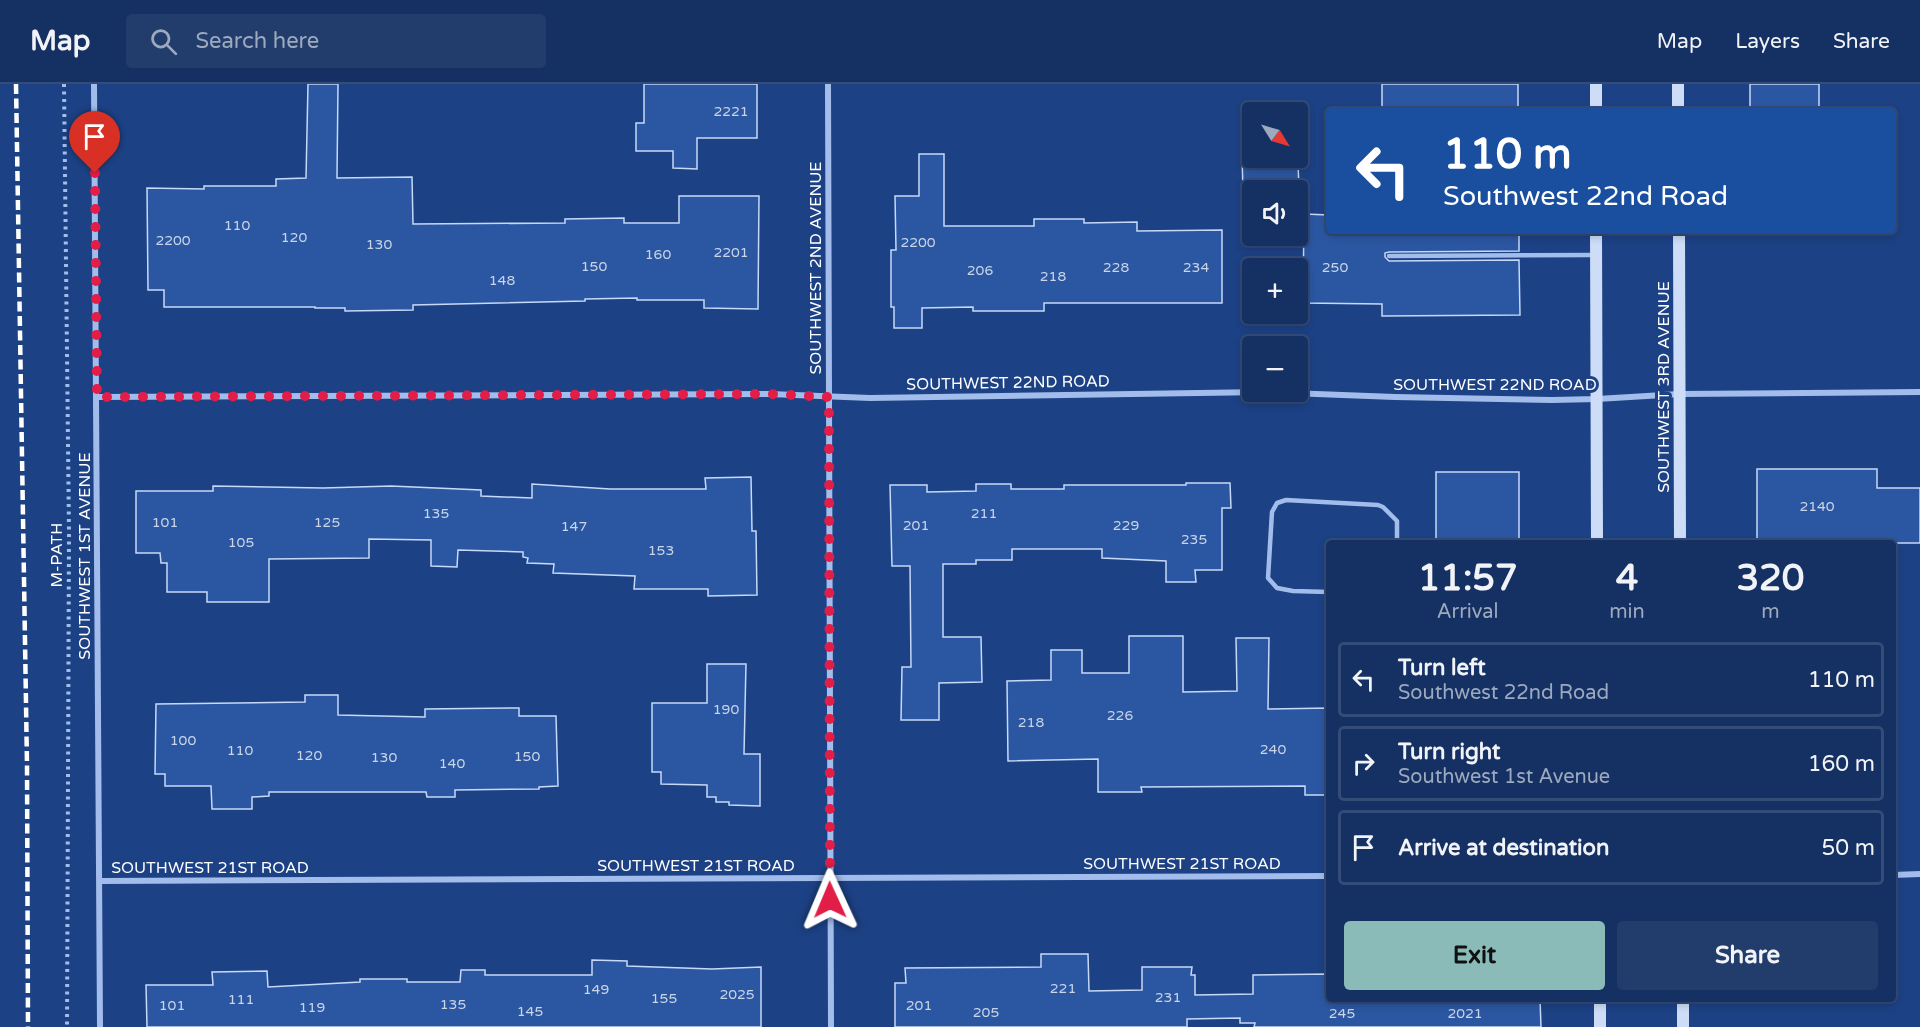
<!DOCTYPE html>
<meta charset="utf-8">
<style>
:root{--surface:#153163;--page:#223d6c;--text:#f1f3f6;--muted:#9da9be;--line:#344c78;--accent:#8bbbb9}
body{margin:0;font-family:"Varela Round",sans-serif;background:var(--page);color:var(--text);height:100vh;display:flex;flex-direction:column;font-size:22px;white-space:nowrap}
*{box-sizing:border-box;margin:0}
p{font-size:20px;color:var(--muted)}
.icon{flex:none;width:33px;height:33px;fill:none;stroke:currentColor;stroke-width:2;stroke-linecap:round;stroke-linejoin:round}
.map{position:relative;flex:1;overflow:hidden}
.sheet{position:absolute;left:1326px;top:456px;width:570px;height:462px;display:flex;flex-direction:column;background:var(--surface);border-radius:6px;box-shadow:0 3px 9px #0003,0 0 0 2px var(--line)}
.sheet>*{flex:none}
.top-card{position:absolute;left:1326px;top:24px;width:570px;height:126px;border-radius:6px;box-shadow:0 3px 9px #0003,0 0 0 2px var(--line);background:#1a4fa0;color:#fff;overflow:hidden}
.needle{width:39px;rotate:127deg}
.controls{position:absolute;left:1242px;top:18px;display:grid;gap:12px}
.controls a{display:grid;place-items:center;width:66px;height:66px;border-radius:6px;background:var(--surface);box-shadow:0 3px 9px #0003,0 0 0 2px var(--line);font-size:30px}
.pin{position:absolute;display:grid;place-items:center;width:51px;height:51px;color:#fff;margin:-62px -26px;border-radius:50% 50% 50% 0;rotate:-45deg;box-shadow:0 0 6px #0007}
.pin .icon{rotate:45deg}
.me{position:absolute;width:66px;margin:-33px;rotate:359deg;stroke-linejoin:round;filter:drop-shadow(0 0 4px #0008)}
.turn{display:flex;align-items:center;gap:21px;height:126px;padding:0 18px;font-size:27px}
.turn .icon{width:78px;height:78px;stroke-width:2.5}
.turn b{display:block;font-size:42px;line-height:51px}
.eta{display:flex;justify-content:space-evenly;align-items:center;height:102px;text-align:center}
.eta b{font-size:36px;font-weight:800;line-height:42px}
.cta{display:flex;gap:12px;margin-top:auto;padding:12px 18px}
.cta a{flex:1;height:69px;border-radius:6px;background:var(--accent);color:#111;font-size:24px;font-weight:800;line-height:69px;text-align:center}
.cta a+a{background:var(--page);color:var(--text)}
ul{padding:0;list-style:none}
li{display:flex;align-items:center;gap:18px;height:75px;margin:0 12px 9px;padding:0 6px;border:3px solid var(--line);border-radius:6px}
li div{flex:1}
li b{display:block;font-size:22px}
li em{font-style:normal}
header{display:flex;align-items:center;gap:36px;box-sizing:border-box;height:84px;padding:0 30px;background:var(--surface);border-bottom:2px solid var(--line)}
header strong{font-size:28px}
nav{display:flex;gap:33px;margin-inline-start:auto;font-size:21px}
.search{width:420px;height:54px;background:var(--page);display:flex;align-items:center;gap:15px;box-sizing:border-box;padding:0 21px;border-radius:6px;color:var(--muted);font-size:22px}
.map>svg:first-child{display:block}
.building{fill:#2b57a2;stroke:#c6d9f8;stroke-width:1.5}
.lines{fill:none;stroke-linecap:round;stroke-linejoin:round}
.path{stroke:#a2bdeb;stroke-width:4;stroke-dasharray:3 4.5;stroke-linecap:butt}
.service{stroke:#a2bdeb;stroke-width:4.5}
.minor{stroke:#a2bdeb;stroke-width:6}
.secondary{stroke:#cdddf8;stroke-width:12}
.rail{stroke:#fff;stroke-width:4.5;stroke-dasharray:10 4.5;stroke-linecap:butt}
.route{stroke:#e11d48;stroke-width:10;stroke-dasharray:0 18}
.labels{text-anchor:middle;stroke-width:6;stroke-linejoin:round;paint-order:stroke}
.number-label{font-size:14px;fill:#cad5e8}
.street-label{font-size:16px;fill:#fff;stroke:#1c4184}
</style>
<header>
<strong>Map</strong>
<div class="search"><svg class="icon" aria-label="search" viewBox="0 0 24 24"><circle cx="10" cy="10" r="6"/><path d="M15 15l6 6"/></svg>Search here</div>
<nav><a>Map</a><a>Layers</a><a>Share</a></nav>
</header>
<div class="map">
<svg width="1920" height="943" viewBox="0 0 1920 943">
<rect width="100%" height="100%" fill="#1c4184"/>
<g class="building">
<path d="M308,0h30l-1,94 75,-1 1,47 152,-1v-4l59,-1v5h55v-27h80l-1,113 -54,-1v-8h-67v-2l-52,1v2l-172,4v5l-68,1v-3h-30v-1h-151v-17h-16l-1,-102 57,1v-3h72v-7l30,-1z"/>
<path d="M644,0h113v54h-60v31l-24,-1v-17h-37v-28h8z"/>
<path d="M1382,0h136v25l-136,2z"/>
<rect x="1750" y="0" width="69" height="27"/>
<path d="M919,70h25v72h90v-7h50v4l53,-1v9l85,-1v73h-178v8h-71v-4l-51,1v20h-28v-21h-3v-57h5l-1,-54h24z"/>
<path d="M1242,74h50v4h6l1,28h-56z"/>
<path d="M1304,130l25,1v16h190v20l-130,1 -4,1v4l4,4 130,-1 1,55 -138,1v-12l-79,-1z"/>
<path d="M1757,385h120v19h43v55h-163z"/>
<rect x="1436" y="388" width="83" height="71"/>
<path d="M751,393l1,54h4l1,64 -49,1v-7h-74l1,-13 -82,-3 1,-9 -27,-1 1,-5 -5,-1v-5l-65,-2 -1,17 -26,-1v-26l-62,-1v19l-100,1v43h-62v-10h-40v-29h-6l-1,-10h-24v-62h77v-5l110,2 68,-2 90,4v6l51,2v-14l78,5h96l-1,-11z"/>
<path d="M1186,399h44l1,25h-9v62h-27l1,12h-30v-21l-64,-3v-9h-90v11h-36v4h-33v73h38l1,45 -43,1v37h-38l1,-53h9l-1,-101h-18l-2,-81h37v7l49,-1v-7h35v5h53v-4h122z"/>
<path d="M1129,552h54v56l54,-1 -1,-53h33l-1,71 61,-1v87h-24v-9l-164,1 1,5h-44v-33l-90,2 -1,-80 44,-1v-30h31v23h47z"/>
<path d="M707,580h39l-2,90h16v52l-31,-1v-3h-13v-5h-9v-12l-46,-1v-12h-9v-69h55z"/>
<path d="M305,611h33v20l87,2v-8l94,-1v8h37l2,70 -19,1v2l-84,1v7h-28l-1,-5h-157v4l-17,1v12h-40l-1,-23h-46v-12h-10l1,-70 149,-2z"/>
<path d="M1041,870h47l1,37 53,-1v-23h50l-1,8h4v20l58,-1v-19l76,-1v25h211l1,28h-287l1,-4h-15v-5l-53,1v8h-292v-44h11l-1,-15 136,-1z"/>
<path d="M592,876l35,1v5l85,3 49,-2v60h-614l-1,-42h67l-1,-13 55,-1 1,16 92,-5v-3h47v3h53l1,-12h24v5h107z"/>
</g>
<g class="lines">
<path class="path" d="M64,0l5,449 -2,494"/>
<g class="service">
<path d="M1389,172l205,-1"/>
<path d="M1329,508l-36,-1 -16,-3 -9,-10 4,-66 5,-9 9,-3 92,5 5,2 14,14v22"/>
</g>
<g class="minor">
<path d="M94,0l6,943"/>
<path d="M828,0l3,943"/>
<path d="M97,313l673,-3 100,4 395,-6 130,5 157,3 45,-1 83,-5 240,-2"/>
<path d="M1893,791l27,-1"/>
<path d="M100,797l1229,-5"/>
</g>
<g class="secondary">
<path d="M1596,0v27"/>
<path d="M1678,0v27"/>
<path d="M1596,147l1,312"/>
<path d="M1679,147l1,312"/>
<path d="M1600,915v28"/>
<path d="M1683,915v28"/>
</g>
<path class="rail" d="M16,0l11,681 1,262"/>
</g>
<g class="lines">
<path class="route" d="M95,89l2,224 673,-3 59,3 1,503"/>
</g>
<g class="labels">
<g class="number-label">
<text x="731" y="32">2221</text>
<text x="237" y="146">110</text>
<text x="294" y="158">120</text>
<text x="173" y="161">2200</text>
<text x="918" y="163">2200</text>
<text x="379" y="165">130</text>
<text x="731" y="173">2201</text>
<text x="658" y="175">160</text>
<text x="594" y="187">150</text>
<text x="1116" y="188">228</text>
<text x="1196" y="188">234</text>
<text x="1335" y="188">250</text>
<text x="980" y="191">206</text>
<text x="1053" y="197">218</text>
<text x="502" y="201">148</text>
<text x="1817" y="427">2140</text>
<text x="436" y="434">135</text>
<text x="984" y="434">211</text>
<text x="165" y="443">101</text>
<text x="327" y="443">125</text>
<text x="916" y="446">201</text>
<text x="1126" y="446">229</text>
<text x="574" y="447">147</text>
<text x="1194" y="460">235</text>
<text x="241" y="463">105</text>
<text x="661" y="471">153</text>
<text x="726" y="630">190</text>
<text x="1120" y="636">226</text>
<text x="1031" y="643">218</text>
<text x="183" y="661">100</text>
<text x="1273" y="670">240</text>
<text x="240" y="671">110</text>
<text x="309" y="676">120</text>
<text x="527" y="677">150</text>
<text x="384" y="678">130</text>
<text x="452" y="684">140</text>
<text x="1063" y="909">221</text>
<text x="596" y="910">149</text>
<text x="737" y="915">2025</text>
<text x="1168" y="918">231</text>
<text x="664" y="919">155</text>
<text x="241" y="920">111</text>
<text x="453" y="925">135</text>
<text x="172" y="926">101</text>
<text x="919" y="926">201</text>
<text x="312" y="928">119</text>
<text x="530" y="932">145</text>
<text x="986" y="933">205</text>
<text x="1342" y="934">245</text>
<text x="1465" y="934">2021</text>
</g>
<g class="street-label">
<text transform="translate(815 184) rotate(-90)" y="6">SOUTHWEST 2ND AVENUE</text>
<text transform="translate(1008 298) rotate(-1)" y="6">SOUTHWEST 22ND ROAD</text>
<text x="1495" y="306">SOUTHWEST 22ND ROAD</text>
<text transform="translate(1663 303) rotate(-90)" y="6">SOUTHWEST 3RD AVENUE</text>
<text transform="translate(56 471) rotate(-90)" y="6">M-PATH</text>
<text transform="translate(84 472) rotate(-90)" y="6">SOUTHWEST 1ST AVENUE</text>
<text x="1182" y="785">SOUTHWEST 21ST ROAD</text>
<text x="696" y="787">SOUTHWEST 21ST ROAD</text>
<text x="210" y="789">SOUTHWEST 21ST ROAD</text>
</g>
</g>
</svg>
<div class="controls">
<a><svg class="needle" viewBox="-14 -14 28 28"><path d="M0-13l5 13h-10z" fill="#e53935"/><path d="M0 13l5-13h-10z" fill="#9da9be"/></svg></a>
<a><svg class="icon" aria-label="sound" viewBox="0 0 24 24"><path d="M4 9h4l5-4v14l-5-4H4zM17 9q2 3 0 6"/></svg></a>
<a>+</a>
<a>−</a>
</div>
<div class="pin" style="left:95px;top:89px;background:#d93025"><svg class="icon" aria-label="arrive" viewBox="0 0 24 24"><path d="M6 21V4h12l-3 4 3 4H6"/></svg></div>
<svg class="me" style="left:830px;top:816px" viewBox="-20 -20 40 40"><path d="M0-17L14 15 0 8-14 15z" fill="#e11d48" stroke="#fff" stroke-width="4"/></svg>
<div class="top-card">
<div class="turn"><svg class="icon" aria-label="left" viewBox="0 0 24 24"><path d="M17 20v-9H6M10 6l-5 5 5 5"/></svg><div><b>110 m</b>Southwest 22nd Road</div></div>
</div>
<section class="sheet">
<div class="eta">
<div><b>11:57</b><p>Arrival</p></div>
<div><b>4</b><p>min</p></div>
<div><b>320</b><p>m</p></div>
</div>
<ul>
<li><svg class="icon" aria-label="left" viewBox="0 0 24 24"><path d="M17 20v-9H6M10 6l-5 5 5 5"/></svg><div><b>Turn left</b><p>Southwest 22nd Road</p></div><em>110 m</em></li>
<li><svg class="icon" aria-label="right" viewBox="0 0 24 24"><path d="M7 20v-9h11M14 6l5 5-5 5"/></svg><div><b>Turn right</b><p>Southwest 1st Avenue</p></div><em>160 m</em></li>
<li><svg class="icon" aria-label="arrive" viewBox="0 0 24 24"><path d="M6 21V4h12l-3 4 3 4H6"/></svg><div><b>Arrive at destination</b></div><em>50 m</em></li>
</ul>
<div class="cta"><a>Exit</a><a>Share</a></div>
</section>
</div>
